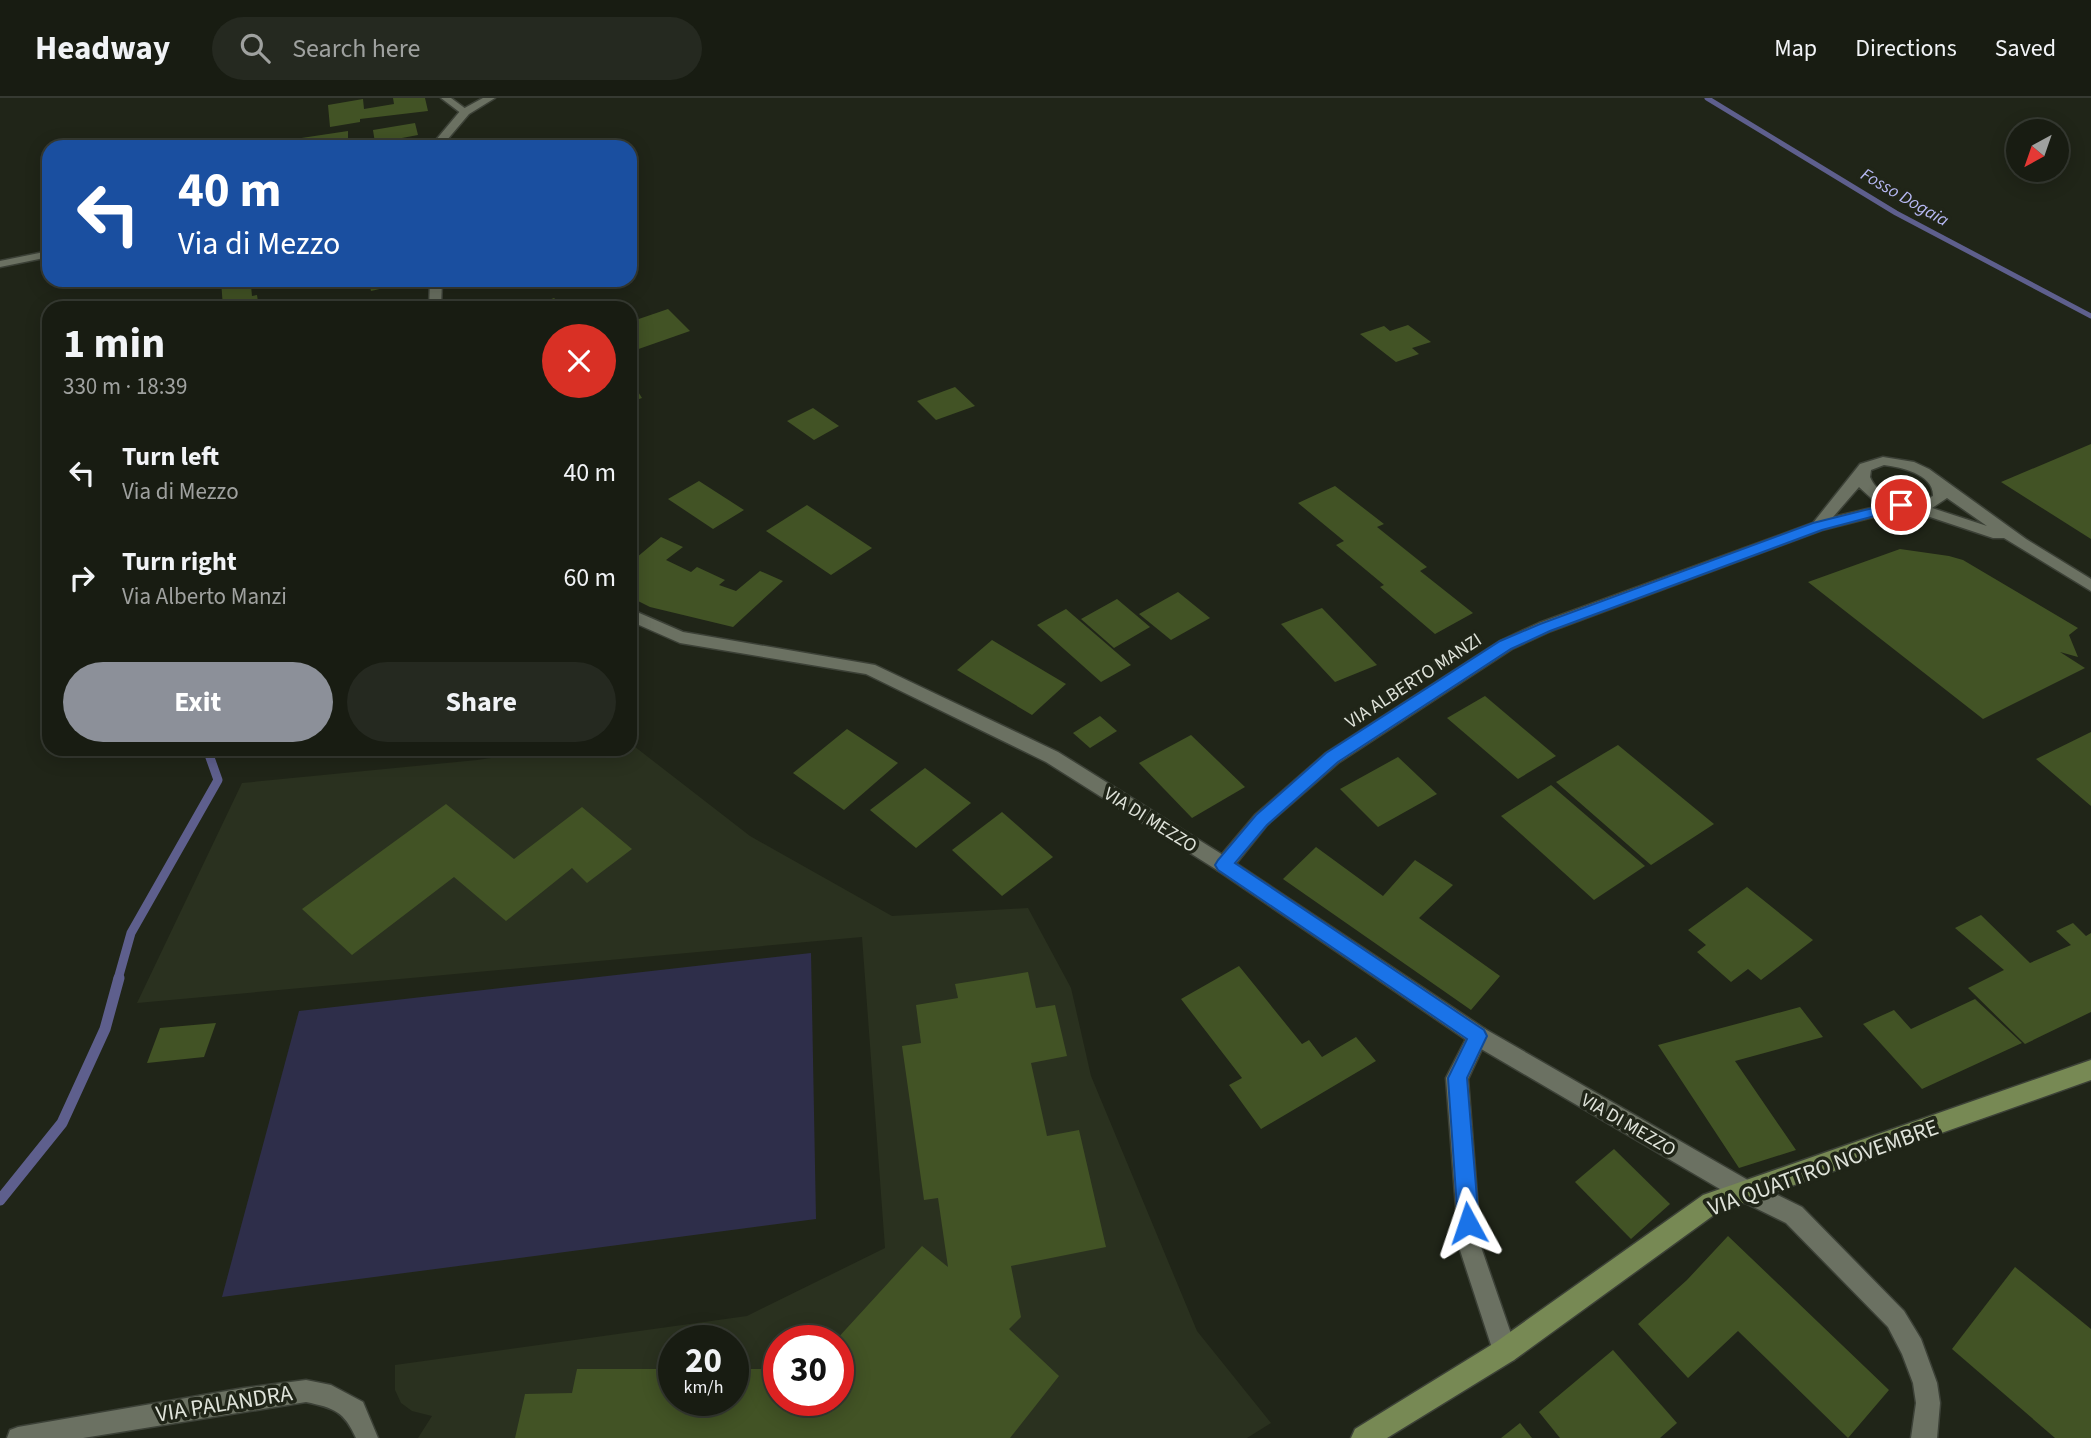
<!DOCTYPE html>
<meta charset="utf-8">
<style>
:root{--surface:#181c12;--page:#252920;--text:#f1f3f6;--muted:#9fa19f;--line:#363a32;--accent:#8c9099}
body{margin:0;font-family:"Source Sans 3",sans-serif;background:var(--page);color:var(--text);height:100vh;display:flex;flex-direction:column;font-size:26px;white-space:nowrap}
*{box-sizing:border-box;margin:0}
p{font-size:23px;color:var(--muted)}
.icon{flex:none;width:38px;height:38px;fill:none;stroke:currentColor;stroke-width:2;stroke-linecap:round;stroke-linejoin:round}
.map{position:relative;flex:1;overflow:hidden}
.drawer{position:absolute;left:42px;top:203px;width:595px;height:455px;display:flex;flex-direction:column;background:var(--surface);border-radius:21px;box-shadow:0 4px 18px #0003,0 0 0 2px var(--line)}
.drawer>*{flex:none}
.guide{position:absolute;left:42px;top:42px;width:595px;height:147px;border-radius:21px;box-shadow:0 4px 18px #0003,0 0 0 2px var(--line);background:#1a4fa0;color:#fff;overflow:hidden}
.needle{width:46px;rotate:220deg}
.buttons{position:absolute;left:2006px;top:21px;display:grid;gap:14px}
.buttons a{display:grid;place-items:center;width:63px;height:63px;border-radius:50%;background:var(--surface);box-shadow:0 4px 18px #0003,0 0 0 2px var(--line);font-size:35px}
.speed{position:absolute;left:658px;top:1227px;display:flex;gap:14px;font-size:35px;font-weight:700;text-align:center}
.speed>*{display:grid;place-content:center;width:91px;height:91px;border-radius:50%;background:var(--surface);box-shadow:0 4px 18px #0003,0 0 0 2px var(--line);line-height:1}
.speed small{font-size:18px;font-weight:400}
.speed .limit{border:10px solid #d22;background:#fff;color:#111}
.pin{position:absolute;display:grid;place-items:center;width:60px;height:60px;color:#fff;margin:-30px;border:4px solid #fff;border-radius:50%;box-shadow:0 2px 7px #0007}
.me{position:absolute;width:77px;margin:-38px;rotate:355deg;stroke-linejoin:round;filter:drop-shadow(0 0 5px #0008)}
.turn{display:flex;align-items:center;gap:24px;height:147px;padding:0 21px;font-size:32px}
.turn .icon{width:91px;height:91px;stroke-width:2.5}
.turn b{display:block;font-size:49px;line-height:60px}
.round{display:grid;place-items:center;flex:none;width:74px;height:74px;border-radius:37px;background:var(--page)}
.head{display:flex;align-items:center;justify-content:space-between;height:119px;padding:0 21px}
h1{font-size:42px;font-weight:700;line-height:52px}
.button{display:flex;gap:14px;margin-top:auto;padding:14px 21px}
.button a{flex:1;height:80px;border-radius:42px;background:var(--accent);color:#fff;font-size:28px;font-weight:700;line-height:80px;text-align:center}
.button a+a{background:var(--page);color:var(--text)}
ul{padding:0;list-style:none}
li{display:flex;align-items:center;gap:21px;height:105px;padding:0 21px}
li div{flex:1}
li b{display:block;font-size:26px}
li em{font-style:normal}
header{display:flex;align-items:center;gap:42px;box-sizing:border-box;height:98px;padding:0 35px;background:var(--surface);border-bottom:2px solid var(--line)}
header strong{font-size:33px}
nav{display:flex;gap:38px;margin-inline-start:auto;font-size:24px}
.search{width:490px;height:63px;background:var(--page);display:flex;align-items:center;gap:18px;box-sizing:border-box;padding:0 24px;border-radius:38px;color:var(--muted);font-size:26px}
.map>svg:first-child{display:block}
.built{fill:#2a311f;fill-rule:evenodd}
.green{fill:#2e2e4a}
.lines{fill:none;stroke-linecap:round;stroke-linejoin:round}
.stream-far2{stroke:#5e5f8d;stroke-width:5}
.stream-far1{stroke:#5e5f8d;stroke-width:9}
.stream{stroke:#5e5f8d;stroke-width:11}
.building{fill:#425325}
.service-casing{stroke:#3c4137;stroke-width:3}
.minor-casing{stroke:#3c4137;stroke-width:3}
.tertiary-casing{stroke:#3c4137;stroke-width:3}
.secondary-casing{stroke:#3c4137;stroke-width:3}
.service{fill:#6b7162;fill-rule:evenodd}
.minor{fill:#6b7162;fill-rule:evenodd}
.tertiary{fill:#6b7162;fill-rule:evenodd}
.secondary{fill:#778954;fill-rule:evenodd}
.route{fill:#1a73e8;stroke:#114b97;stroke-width:2}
.labels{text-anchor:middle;stroke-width:7;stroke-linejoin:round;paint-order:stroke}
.far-water-label{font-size:18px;font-style:italic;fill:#b7b9f4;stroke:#202518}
.street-label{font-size:19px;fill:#dfe3da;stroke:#202518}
.near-street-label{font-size:23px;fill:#dfe3da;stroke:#202518}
</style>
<header>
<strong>Headway</strong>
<div class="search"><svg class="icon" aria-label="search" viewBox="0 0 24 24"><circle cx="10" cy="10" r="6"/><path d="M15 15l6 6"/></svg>Search here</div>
<nav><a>Map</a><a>Directions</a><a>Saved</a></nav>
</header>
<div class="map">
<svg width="2091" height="1340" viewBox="0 0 2091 1340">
<rect width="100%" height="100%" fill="#202518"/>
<path class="built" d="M630,645l120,93 142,80 136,-8 43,80 20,88 106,255 74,92 -24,15h-829l14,-22 -20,-5 -11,-8 -6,-13v-25l352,-49 138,-68 -23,-311 -725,66 105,-220 235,-23 77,-11h76zM674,1242h59v60h-59zM779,1242h59v60h-59z"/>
<path class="green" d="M811,855l5,266 -594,78 77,-286z"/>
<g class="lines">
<path class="stream-far2" d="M1707,0l189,115 195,103"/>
<path class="stream-far1" d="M118,881l13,-46 87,-153 -11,-31"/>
<path class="stream" d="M0,1102l62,-77 43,-94 14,-51"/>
</g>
<g class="building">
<path d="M393,0h32l3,13 -68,8v3l-30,5 -2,-22 35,-6 1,10 30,-5z"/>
<path d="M415,25l3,12 -43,8 -2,-13z"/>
<path d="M348,33v16h-60v-7z"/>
<path d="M221,182h35l1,5 -6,1 1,10 5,-1 2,13h-36z"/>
<path d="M314,182h29l1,3 -28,6z"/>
<path d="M368,182h46v1l-43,10z"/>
<path d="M554,200l11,10h-37z"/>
<path d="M496,202l4,8h-31v-1z"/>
<path d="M374,203l2,7h-31l-1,-1z"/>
<path d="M668,211l22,22 -60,21v-30z"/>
<path d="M1408,227l23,17 -19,6 7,6 -23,8 -36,-28 24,-8 6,5z"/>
<path d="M630,281l12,19 -12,4z"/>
<path d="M955,289l20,19 -39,14 -19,-19z"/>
<path d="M813,310l26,18 -25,14 -27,-19z"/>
<path d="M2091,346v95l-90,-57z"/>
<path d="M699,383l45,29 -31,19 -45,-30z"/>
<path d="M1335,388l49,38 -7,3 50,40 -7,4 53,42 -38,21 -55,-47 4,-2 -48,-40 8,-4 -46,-38z"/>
<path d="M807,407l65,43 -41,27 -65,-44z"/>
<path d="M661,439l22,10 -17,13 25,12 6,-5 28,13 -6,5 17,6 24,-20 23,10 -50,46 -83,-20 -20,-10v-10l7,-6 -7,-4v-14z"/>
<path d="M1900,451l49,7 14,4 115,68 -9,7 9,22 -18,-5 25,16 -102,51 -175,-137z"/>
<path d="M1178,494l32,26 -39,22 -32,-26z"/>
<path d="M1117,501l33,28 -36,21 -33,-29z"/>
<path d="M1322,510l55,57 -42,17 -54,-58z"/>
<path d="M1066,511l65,56 -30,17 -64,-57z"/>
<path d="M992,542l74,44 -34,31 -75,-45z"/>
<path d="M1485,598l71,60 -38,23 -71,-61z"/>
<path d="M1100,618l17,15 -27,17 -17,-15z"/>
<path d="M847,631l51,34 -54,47 -51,-37z"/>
<path d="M2091,634v74l-55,-47z"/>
<path d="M1191,637l54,52 -53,31 -53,-55z"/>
<path d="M1618,647l96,79 -63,41 -95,-83z"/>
<path d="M1398,659l39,37 -59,33 -38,-38z"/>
<path d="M925,670l46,35 -55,45 -46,-38z"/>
<path d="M1551,687l94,81 -51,34 -93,-84z"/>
<path d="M446,706l68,55 68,-52 50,42 -45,34 -15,-15 -66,53 -52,-44 -102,78 -50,-46z"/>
<path d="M1002,714l51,45 -51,39 -50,-46z"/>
<path d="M1316,749l67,49 32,-36 38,25 -34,33 81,58 -29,34 -188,-131z"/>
<path d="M1747,789l66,53 -52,40 -13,-11 -17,13 -34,-30 9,-7 -18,-15z"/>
<path d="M1981,817l49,48 41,-18 -15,-14 17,-8 13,13 5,-3v79l-66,32 -57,-56 36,-18 -49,-42z"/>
<path d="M1239,868l63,78 7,-4 13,17 34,-20 20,24 -115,68 -32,-44 13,-7 -61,-79z"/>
<path d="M1028,874l8,36 19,-3 12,51 -36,7 16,73 32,-6 27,117 -95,19 10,51 -12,12 50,47 -49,62h-495l10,-44 47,-1 5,-24h97v31h59v-31h41l-2,19h7v12h59v-60h-2l86,-94 26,21 -10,-69 -14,2 -22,-154 19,-3 -5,-38 42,-7 -3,-14z"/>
<path d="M1975,901l47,44 -100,46 -59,-65 31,-14 17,19z"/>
<path d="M1800,909l23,30 -88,24 61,89 -57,18 -81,-123z"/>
<path d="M216,925l-12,34 -57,6 13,-35z"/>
<path d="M1614,1051l56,55 -39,35 -56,-57z"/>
<path d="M1728,1138l161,154 -41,48 -110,-107 -50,47 -50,-54 49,-44z"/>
<path d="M2015,1169l76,62v109h-36l-103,-89z"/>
<path d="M1613,1252l64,73 -17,15h-100l-21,-26z"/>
<path d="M1520,1325l12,15h-31z"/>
</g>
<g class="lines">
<g class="service-casing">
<g id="service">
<path d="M441,0h10l19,14 -8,2z"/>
<path d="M49,153v6l-49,10v-6z"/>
<path d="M306,1282l25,5 32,17 15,36h-22c-12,-27 -22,-30 -50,-36l-223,36h-76l3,-8 8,-3 226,-39z"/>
</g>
</g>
<g class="minor-casing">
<g id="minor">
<path d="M1883,359l31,5 15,7 97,70 65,40v12l-87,-53h-11l-84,-28h-8l-79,20 -271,101 -39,18 -174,114 -71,62 -36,45 -7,3 -7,-3 -2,-5 2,-5 38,-45 71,-62 174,-112 39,-18 274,-100 47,-59zM1884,367c16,2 50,9 49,31 -20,12 -54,3 -63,-19l1,-7zM1859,389l12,11 13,7 -51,12zM1947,400l40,28 -55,-18z"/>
<path d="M1478,929l7,2 3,7 -20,43 13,168 36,104 -3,9 -9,3 -9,-3 -3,-9 -34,-104 -13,-169 25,-49z"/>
</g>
</g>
<g class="tertiary-casing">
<g id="tertiary">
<path d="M483,0h12l-26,16 -28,33h-11l31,-37z"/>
<path d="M430,182h12l-1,28h-12z"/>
<path d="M630,511l53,23 192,33 183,87 173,108 254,169 268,154 49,24 102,104 17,28 16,44 3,20 -3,35h-26l5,-35 -3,-20 -11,-29 -14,-27 -102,-104 -49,-24 -266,-156 -254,-173 -171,-108 -180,-88 -186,-31 -50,-22z"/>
</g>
</g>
<g class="secondary-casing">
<path id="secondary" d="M2091,962v20l-373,132 -204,148 -127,78h-36l4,-9 141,-87 207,-147z"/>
</g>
<use href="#service" class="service"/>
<use href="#minor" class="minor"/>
<use href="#tertiary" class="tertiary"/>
<use href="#secondary" class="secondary"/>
</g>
<path class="route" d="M1901,403l4,1v6l-83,22 -272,101 -39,18 -173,113 -71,63 -32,38 249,167 3,6 -20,42 12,145 -3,7 -8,3 -7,-3 -3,-7 -10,-145 19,-39 -249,-169 -3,-5 3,-5 38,-45 70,-62 174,-112 40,-17 273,-101z"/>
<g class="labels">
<g class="far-water-label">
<text transform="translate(1905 99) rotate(30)" y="6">Fosso Dogaia</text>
</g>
<g class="street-label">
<text transform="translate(1413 582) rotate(-33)" y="7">VIA ALBERTO MANZI</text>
<text transform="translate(1151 721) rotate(32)" y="7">VIA DI MEZZO</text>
<text transform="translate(1629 1026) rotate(30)" y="7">VIA DI MEZZO</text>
</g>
<g class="near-street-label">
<text transform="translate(1823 1069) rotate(-20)" y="8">VIA QUATTRO NOVEMBRE</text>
<text transform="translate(224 1305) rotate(-9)" y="8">VIA PALANDRA</text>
</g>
</g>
</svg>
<div class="buttons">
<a><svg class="needle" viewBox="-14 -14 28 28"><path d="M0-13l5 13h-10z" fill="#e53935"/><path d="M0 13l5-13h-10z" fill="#9fa19f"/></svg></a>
</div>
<div class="speed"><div>20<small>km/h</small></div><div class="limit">30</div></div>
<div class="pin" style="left:1901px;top:407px;background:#d93025"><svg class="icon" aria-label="arrive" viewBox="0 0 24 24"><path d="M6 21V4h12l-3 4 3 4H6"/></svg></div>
<svg class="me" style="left:1468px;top:1125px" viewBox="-20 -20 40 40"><path d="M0-17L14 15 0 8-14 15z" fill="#1a73e8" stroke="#fff" stroke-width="4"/></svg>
<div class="guide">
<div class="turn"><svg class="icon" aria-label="left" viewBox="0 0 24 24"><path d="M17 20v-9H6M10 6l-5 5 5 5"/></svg><div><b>40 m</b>Via di Mezzo</div></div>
</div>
<section class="drawer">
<div class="head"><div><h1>1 min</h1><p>330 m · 18:39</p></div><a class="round" style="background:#d93025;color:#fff"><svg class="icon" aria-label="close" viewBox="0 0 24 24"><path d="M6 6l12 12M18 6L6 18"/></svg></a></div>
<ul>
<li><svg class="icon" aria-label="left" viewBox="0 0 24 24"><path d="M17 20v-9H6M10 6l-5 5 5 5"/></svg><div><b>Turn left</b><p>Via di Mezzo</p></div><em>40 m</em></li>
<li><svg class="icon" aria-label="right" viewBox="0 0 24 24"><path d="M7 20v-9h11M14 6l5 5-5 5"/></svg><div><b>Turn right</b><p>Via Alberto Manzi</p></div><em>60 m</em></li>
</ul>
<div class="button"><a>Exit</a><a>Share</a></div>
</section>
</div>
